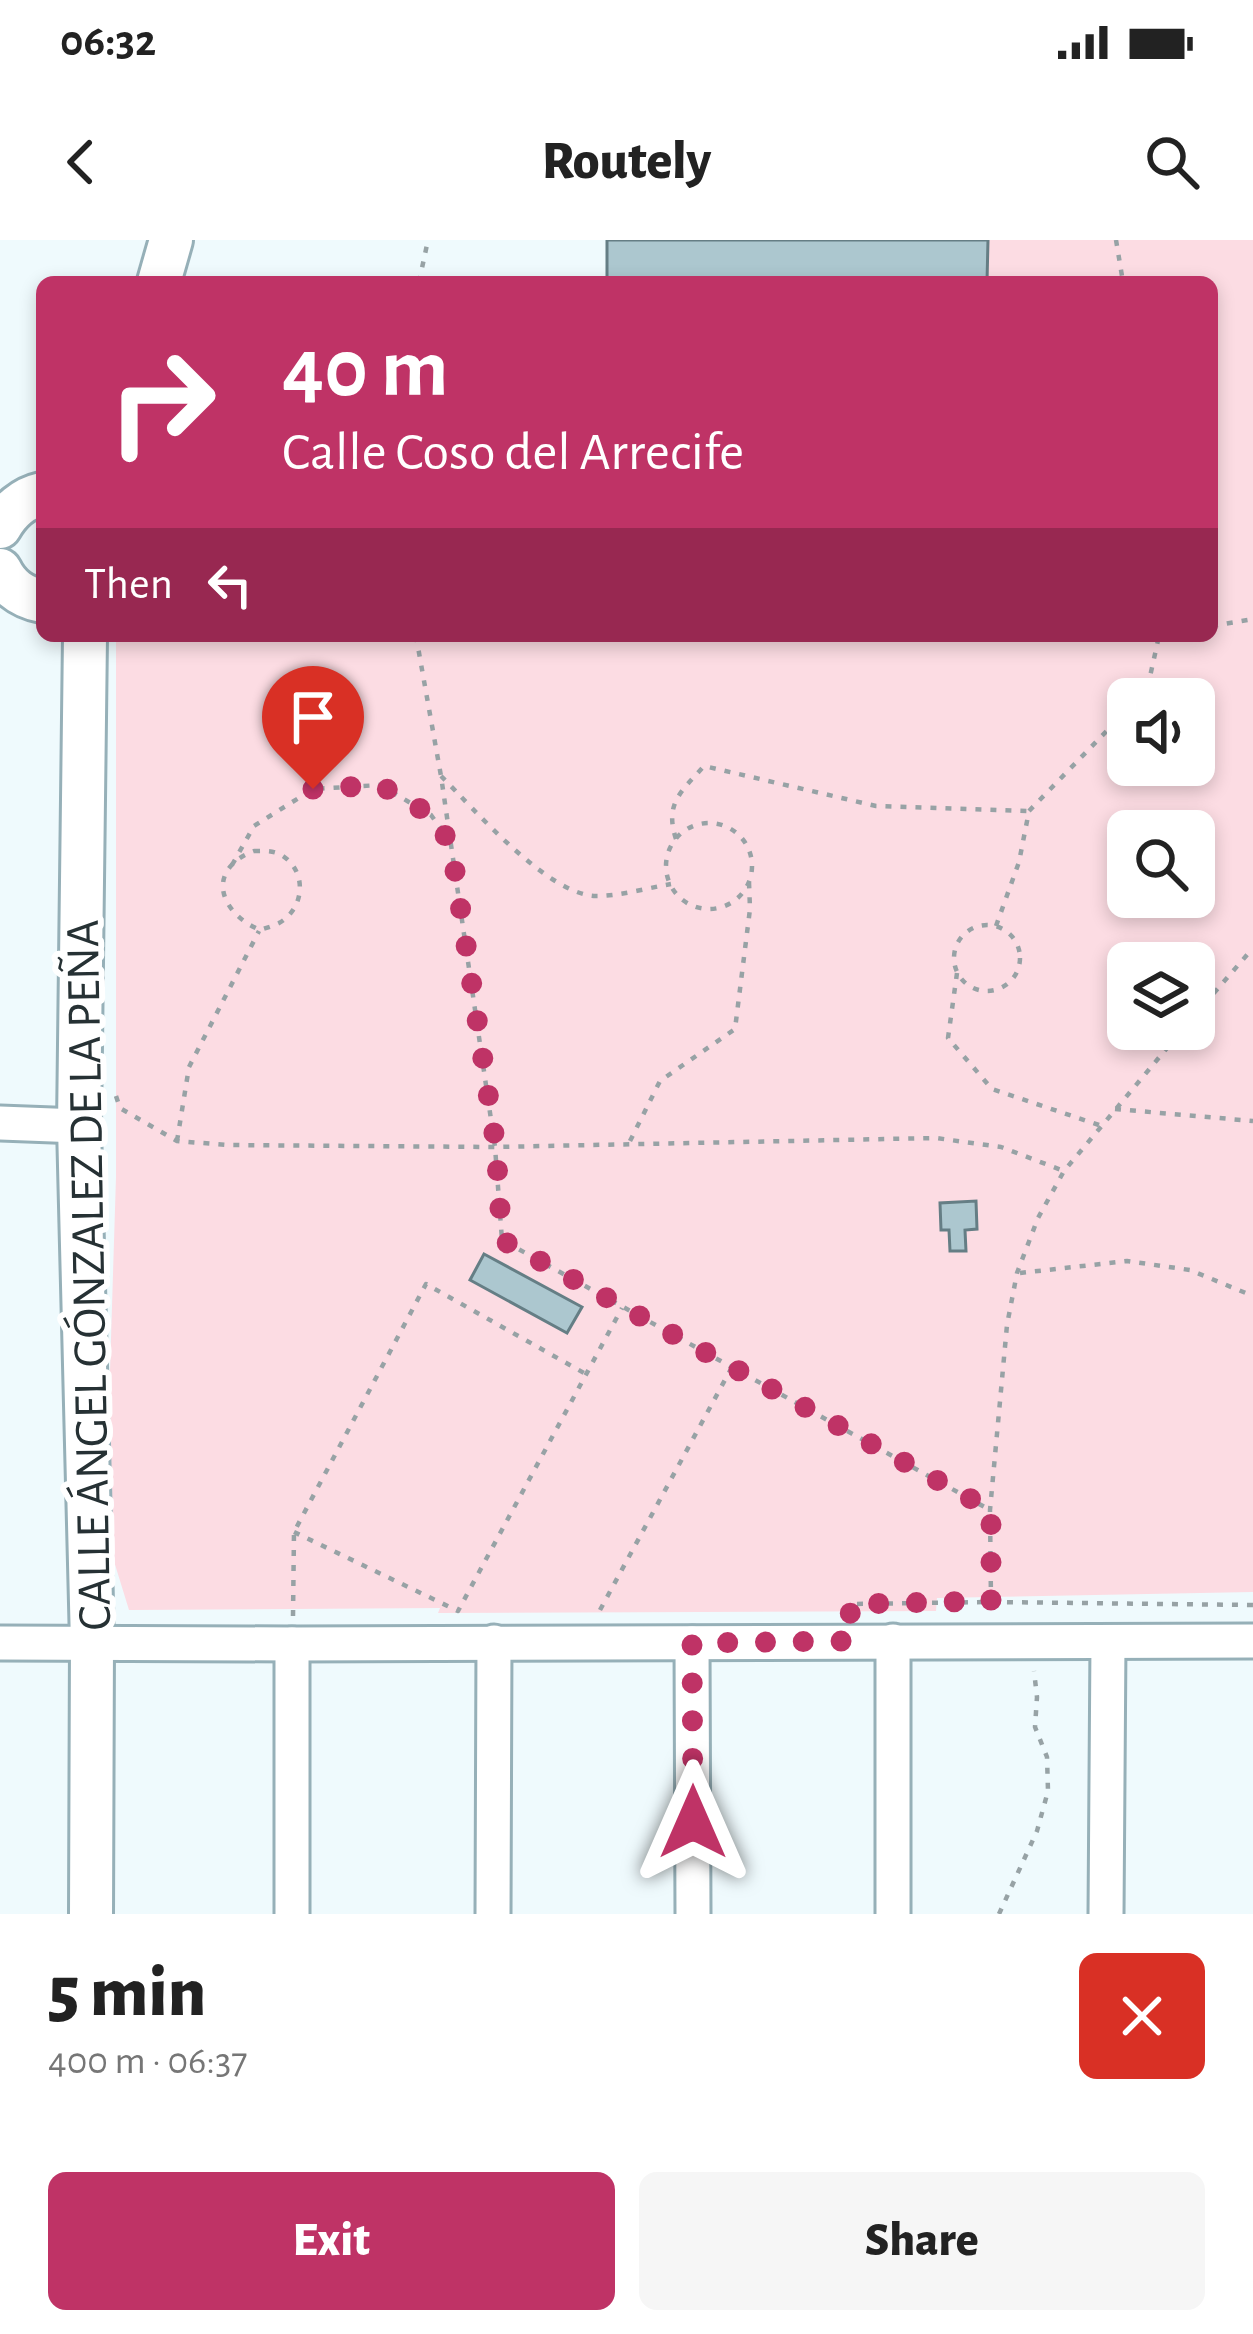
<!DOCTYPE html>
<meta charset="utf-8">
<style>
:root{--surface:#fff;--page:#f6f6f6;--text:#222;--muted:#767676;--accent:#bf3366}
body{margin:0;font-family:"Alegreya Sans",sans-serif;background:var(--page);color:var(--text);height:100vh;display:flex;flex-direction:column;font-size:45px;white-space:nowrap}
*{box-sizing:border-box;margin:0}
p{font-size:39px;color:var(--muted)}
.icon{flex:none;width:66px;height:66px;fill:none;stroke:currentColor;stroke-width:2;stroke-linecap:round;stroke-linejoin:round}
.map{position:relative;height:1674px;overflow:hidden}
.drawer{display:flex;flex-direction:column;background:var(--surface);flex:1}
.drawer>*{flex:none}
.guide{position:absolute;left:36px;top:36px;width:1182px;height:366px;border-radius:18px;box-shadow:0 6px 18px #0003;background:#bf3366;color:#fff;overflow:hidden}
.buttons{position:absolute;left:1107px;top:438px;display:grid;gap:24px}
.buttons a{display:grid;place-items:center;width:108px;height:108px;border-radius:18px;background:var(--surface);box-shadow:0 6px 18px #0003;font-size:60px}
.pin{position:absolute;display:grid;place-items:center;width:102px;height:102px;color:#fff;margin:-123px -51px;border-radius:50% 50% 50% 0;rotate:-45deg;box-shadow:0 0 12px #0007}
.pin .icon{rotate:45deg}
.me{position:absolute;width:132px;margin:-66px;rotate:0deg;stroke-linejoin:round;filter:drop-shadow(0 0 9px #0008)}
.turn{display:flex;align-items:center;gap:42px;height:252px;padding:0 48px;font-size:54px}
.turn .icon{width:156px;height:156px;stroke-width:2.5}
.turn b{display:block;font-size:84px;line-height:102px}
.then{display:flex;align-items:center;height:114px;padding:0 48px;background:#0003;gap:24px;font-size:45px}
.round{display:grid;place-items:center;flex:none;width:126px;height:126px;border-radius:18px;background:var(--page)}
.head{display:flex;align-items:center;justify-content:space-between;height:204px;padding:0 48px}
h1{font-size:72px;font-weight:800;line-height:90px}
.cta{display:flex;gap:24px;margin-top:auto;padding:24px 48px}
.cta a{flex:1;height:138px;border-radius:18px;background:var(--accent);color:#fff;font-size:48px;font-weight:800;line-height:138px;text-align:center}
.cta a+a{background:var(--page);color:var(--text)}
.status{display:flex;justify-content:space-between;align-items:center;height:84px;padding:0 60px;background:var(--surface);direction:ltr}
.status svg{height:33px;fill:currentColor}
header{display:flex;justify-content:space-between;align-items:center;height:156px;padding:0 48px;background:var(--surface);font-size:54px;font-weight:800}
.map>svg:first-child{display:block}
.green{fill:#fcdce3;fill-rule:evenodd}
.building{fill:#acc7cf;stroke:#657e85;stroke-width:3}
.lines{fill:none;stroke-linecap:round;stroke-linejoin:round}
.minor-casing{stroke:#96b0b8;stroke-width:39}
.tertiary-casing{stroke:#96b0b8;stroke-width:48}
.path{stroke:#97a2a5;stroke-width:4.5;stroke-dasharray:6 9;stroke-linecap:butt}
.minor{stroke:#fff;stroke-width:33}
.tertiary{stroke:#fff;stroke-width:42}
.route{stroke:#bf3366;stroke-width:21;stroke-dasharray:0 37.8}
.labels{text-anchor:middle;stroke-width:12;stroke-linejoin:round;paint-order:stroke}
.street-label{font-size:48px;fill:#263134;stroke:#fff}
</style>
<div class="status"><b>06:32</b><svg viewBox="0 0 49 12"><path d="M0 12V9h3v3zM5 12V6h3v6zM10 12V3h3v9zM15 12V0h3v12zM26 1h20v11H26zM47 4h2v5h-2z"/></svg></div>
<header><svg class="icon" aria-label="back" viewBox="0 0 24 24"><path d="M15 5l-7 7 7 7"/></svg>Routely<svg class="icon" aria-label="search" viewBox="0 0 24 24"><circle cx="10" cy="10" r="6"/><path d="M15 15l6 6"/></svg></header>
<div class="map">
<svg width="1253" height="1674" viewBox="0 0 1253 1674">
<rect width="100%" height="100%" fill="#effafd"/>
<path class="green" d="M607,0h646v1352l-316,6 -1,13 -498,2 2,-5 -311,2 -24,-78 11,-355v-541h1096v-354h-605zM1128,459h66v66h-66zM1128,591h66v66h-66zM1128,723h66v66h-66z"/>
<g class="building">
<path d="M607,0h381l-1,42h-380z"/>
<path d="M976,961l1,28 -12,1 1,21h-16l-1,-21h-8l-1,-27z"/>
<path d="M484,1014l98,53 -15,26 -97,-53z"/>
</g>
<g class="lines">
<g class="minor-casing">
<g id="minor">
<path d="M0,883l79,3"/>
<path d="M893,1401v273"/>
<path d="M0,1403l292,1 961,-3"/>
<path d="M692,1403l1,271"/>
<path d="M292,1674v-270"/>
<path d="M493,1674l1,-272"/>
<path d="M1106,1674l2,-272"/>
</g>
</g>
<g class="tertiary-casing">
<g id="tertiary">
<path d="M159,42l12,-42"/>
<path d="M0,287c9,-16 24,-29 42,-33"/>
<path d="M0,330c9,18 22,27 42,31"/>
<path d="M85,396l-6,490 13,517 -1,271"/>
</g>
</g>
<g class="path">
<path d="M1116,0l7,42"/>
<path d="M419,42l9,-42"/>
<path d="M1212,386l36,-6 5,5"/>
<path d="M416,396l25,140 54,371 7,93 488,270"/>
<path d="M1138,459l9,-9 12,-54"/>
<path d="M441,536c34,34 107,119 155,120 24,0 51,-8 75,-12"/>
<circle cx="709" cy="626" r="43"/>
<path d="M676,599c-12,-36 6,-48 28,-73l172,40 153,5"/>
<path d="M254,611c10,0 20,-1 29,5 25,17 21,53 -4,67 -6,3 -13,5 -19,7 -42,-18 -54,-61 -6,-79z"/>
<path d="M232,625l22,-39 59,-37 67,-4 51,30 17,24"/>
<circle cx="987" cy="718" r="33"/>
<path d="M996,686l23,-64 10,-51 99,-102"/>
<path d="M957,733l-9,65 44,51 107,36"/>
<path d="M1194,776l59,-68"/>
<path d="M116,856l4,12 57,33 50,4 268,2 441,-9 65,9 63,24"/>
<path d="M1115,869l138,12"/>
<path d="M177,901l12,-74 70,-136"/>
<path d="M630,901l30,-60 75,-52 15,-120 -1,-27"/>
<path d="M1020,1033l107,-12 63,9 63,26"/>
<path d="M294,1292l164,79 164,-303"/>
<path d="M991,1362l-1,-92 17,-185 10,-52 21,-55 26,-47 119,-142"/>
<path d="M600,1370l132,-243"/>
<path d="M850,1372v-8l141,-2 262,3"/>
<path d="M293,1376l1,-84 132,-248 158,89"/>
<path d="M999,1674l38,-83 11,-40 -1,-34 -12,-30 2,-30 -3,-26"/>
</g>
<use href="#minor" class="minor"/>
<use href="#tertiary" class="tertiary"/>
</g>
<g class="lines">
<path class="route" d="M313,549l67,-4 51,30 20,29 45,303 6,93 489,270v91l-141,3 1,37 -159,2 1,179"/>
</g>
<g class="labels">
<g class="street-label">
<text transform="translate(87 1035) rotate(-91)" y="17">CALLE ÁNGEL GÓNZALEZ DE LA PEÑA</text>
</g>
</g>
</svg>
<div class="buttons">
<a><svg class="icon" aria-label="sound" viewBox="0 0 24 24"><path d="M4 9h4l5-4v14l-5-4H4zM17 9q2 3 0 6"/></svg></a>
<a><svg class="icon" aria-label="search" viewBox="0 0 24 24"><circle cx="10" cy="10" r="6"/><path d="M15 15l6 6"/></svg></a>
<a><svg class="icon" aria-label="layers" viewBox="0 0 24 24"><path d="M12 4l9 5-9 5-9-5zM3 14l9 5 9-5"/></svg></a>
</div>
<div class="pin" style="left:313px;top:549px;background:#d93025"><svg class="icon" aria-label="arrive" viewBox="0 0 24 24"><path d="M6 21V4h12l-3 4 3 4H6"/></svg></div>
<svg class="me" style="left:693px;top:1582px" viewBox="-20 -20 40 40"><path d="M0-17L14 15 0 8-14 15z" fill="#bf3366" stroke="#fff" stroke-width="4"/></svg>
<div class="guide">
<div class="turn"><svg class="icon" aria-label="right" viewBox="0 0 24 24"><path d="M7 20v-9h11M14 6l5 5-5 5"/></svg><div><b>40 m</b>Calle Coso del Arrecife</div></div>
<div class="then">Then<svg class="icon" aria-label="left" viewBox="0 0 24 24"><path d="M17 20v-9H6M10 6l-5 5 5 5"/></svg></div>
</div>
</div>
<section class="drawer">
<div class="head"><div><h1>5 min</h1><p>400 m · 06:37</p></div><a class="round" style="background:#d93025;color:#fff"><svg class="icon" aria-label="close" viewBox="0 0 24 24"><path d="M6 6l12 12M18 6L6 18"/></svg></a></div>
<div class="cta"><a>Exit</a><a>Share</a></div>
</section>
